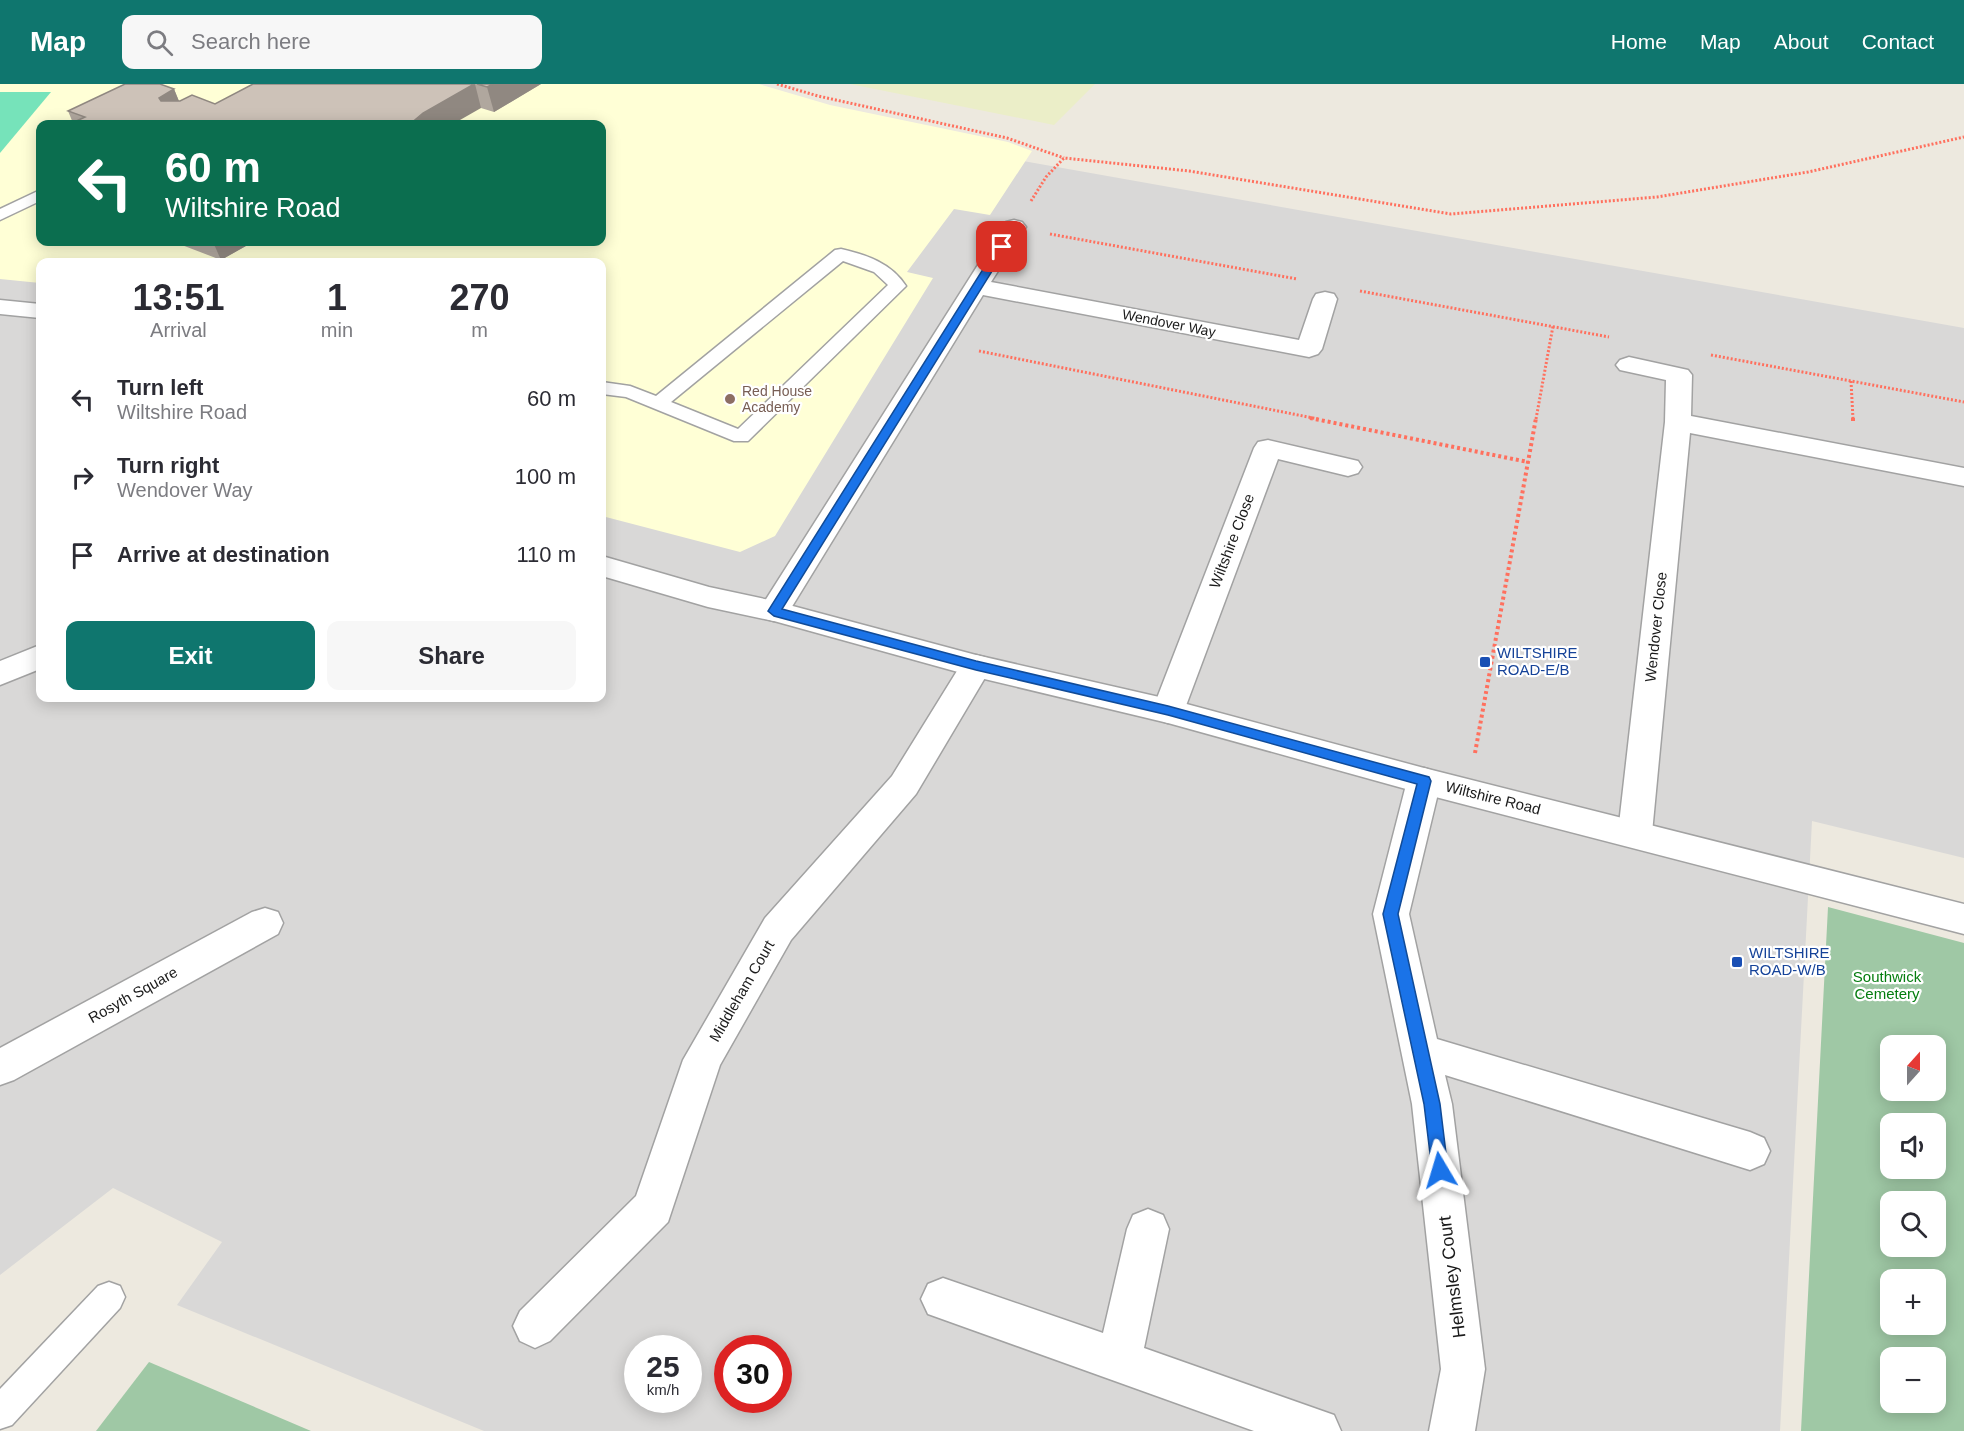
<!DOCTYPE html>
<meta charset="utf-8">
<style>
:root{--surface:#fff;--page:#f7f7f7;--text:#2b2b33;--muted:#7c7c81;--accent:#0f766e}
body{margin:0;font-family:Arial,sans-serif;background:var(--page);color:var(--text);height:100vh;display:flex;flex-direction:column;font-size:22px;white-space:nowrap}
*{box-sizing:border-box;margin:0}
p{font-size:20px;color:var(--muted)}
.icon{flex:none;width:33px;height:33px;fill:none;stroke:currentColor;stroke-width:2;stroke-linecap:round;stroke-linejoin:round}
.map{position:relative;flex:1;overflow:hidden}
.side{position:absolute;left:36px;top:174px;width:570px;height:444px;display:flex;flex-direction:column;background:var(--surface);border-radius:12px;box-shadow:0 3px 15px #0003}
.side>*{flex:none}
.banner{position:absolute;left:36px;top:36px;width:570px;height:126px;border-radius:12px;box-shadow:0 3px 15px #0003;background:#0b6e4f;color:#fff;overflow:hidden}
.needle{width:39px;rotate:21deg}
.controls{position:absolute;left:1880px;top:951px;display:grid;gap:12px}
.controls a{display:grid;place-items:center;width:66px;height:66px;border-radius:12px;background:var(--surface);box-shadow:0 3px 15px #0003;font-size:30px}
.speed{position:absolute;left:624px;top:1251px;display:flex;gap:12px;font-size:30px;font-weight:700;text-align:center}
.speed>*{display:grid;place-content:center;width:78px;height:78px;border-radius:50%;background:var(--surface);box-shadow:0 3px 15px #0003;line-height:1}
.speed small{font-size:15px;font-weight:400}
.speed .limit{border:9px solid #d22;background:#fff;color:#111}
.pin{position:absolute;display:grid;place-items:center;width:51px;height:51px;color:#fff;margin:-26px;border-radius:12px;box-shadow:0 3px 9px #0006}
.me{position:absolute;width:66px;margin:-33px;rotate:353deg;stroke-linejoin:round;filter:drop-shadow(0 0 4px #0008)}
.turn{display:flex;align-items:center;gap:21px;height:126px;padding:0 30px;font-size:27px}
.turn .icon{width:78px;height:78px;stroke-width:2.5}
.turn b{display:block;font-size:42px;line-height:51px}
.eta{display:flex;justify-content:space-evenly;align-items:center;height:102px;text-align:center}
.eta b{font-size:36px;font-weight:800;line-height:42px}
.action{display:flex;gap:12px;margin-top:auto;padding:12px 30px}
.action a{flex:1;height:69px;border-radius:12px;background:var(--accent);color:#fff;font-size:24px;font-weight:800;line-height:69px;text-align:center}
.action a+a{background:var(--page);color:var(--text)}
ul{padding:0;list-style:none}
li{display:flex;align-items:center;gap:18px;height:78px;padding:0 30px}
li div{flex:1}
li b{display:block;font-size:22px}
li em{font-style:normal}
header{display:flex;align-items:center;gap:36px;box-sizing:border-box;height:84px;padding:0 30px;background:var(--accent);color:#fff}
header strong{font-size:28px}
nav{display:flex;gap:33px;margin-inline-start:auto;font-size:21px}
.search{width:420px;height:54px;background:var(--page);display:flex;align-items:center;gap:15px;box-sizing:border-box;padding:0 21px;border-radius:12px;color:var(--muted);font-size:22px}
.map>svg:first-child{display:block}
.residential{fill:#d9d8d7;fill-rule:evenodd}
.education{fill:#ffffd6;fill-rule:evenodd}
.farmland{fill:#ebeec8}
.cemetery{fill:#9fc8a5;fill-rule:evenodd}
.pitch{fill:#76e3ba}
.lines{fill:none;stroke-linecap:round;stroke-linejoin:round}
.service-casing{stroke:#a2a2a2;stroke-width:3}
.minor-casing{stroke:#a2a2a2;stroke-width:3}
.tertiary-casing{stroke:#a2a2a2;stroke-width:3}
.path-far1{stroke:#ff705e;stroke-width:3;stroke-dasharray:2 2;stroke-linecap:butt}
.path{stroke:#ff705e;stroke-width:4;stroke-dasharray:3 3;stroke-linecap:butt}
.service{fill:#fff;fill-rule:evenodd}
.minor{fill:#fff;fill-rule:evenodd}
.tertiary{fill:#fff;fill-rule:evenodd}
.wall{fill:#b0a79e}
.shaded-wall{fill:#908881}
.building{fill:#cdc2b8;stroke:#908881;stroke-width:1.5}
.route{fill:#1a73e8;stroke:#114b97;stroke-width:1.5}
.education-dot{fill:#8d6e63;stroke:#fff;stroke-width:2}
.transit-dot{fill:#1a4fb4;stroke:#fff;stroke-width:2}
.labels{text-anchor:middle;stroke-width:4.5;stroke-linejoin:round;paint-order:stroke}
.far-street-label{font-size:14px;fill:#1b1b1b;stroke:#fff}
.far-education-label{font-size:14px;fill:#785e54;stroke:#fff;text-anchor:start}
.street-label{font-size:15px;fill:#1b1b1b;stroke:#fff}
.transit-label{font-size:15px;fill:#164399;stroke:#fff;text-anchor:start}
.park-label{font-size:15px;fill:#047d0f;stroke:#fff}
.near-street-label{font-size:18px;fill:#1b1b1b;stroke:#fff}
</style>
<header>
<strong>Map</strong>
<div class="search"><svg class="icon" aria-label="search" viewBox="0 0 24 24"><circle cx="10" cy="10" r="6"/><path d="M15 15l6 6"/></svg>Search here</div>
<nav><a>Home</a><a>Map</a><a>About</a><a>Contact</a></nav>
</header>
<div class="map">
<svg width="1964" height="1347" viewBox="0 0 1964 1347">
<rect width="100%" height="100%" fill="#ede9df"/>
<path class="residential" d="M955,65l1009,179v530l-152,-37 -32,610h-1296l-307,-126 45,-63 -109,-54 -113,87v-1006l40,-2v431h562v-251zM638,1264h50v52h-50zM728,1264h50v52h-50z"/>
<path class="education" d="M0,0h759l71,21 178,37 24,9 -42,64 -36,-6 -47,63 26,6 -158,258 -35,16 -138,-36v-254h-562v21l-40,-4zM40,40h562v118h-562z"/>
<path class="farmland" d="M850,0h245l-41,41z"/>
<g class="cemetery">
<path d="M1828,823l136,36v488h-163zM1890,962h45v44h-45zM1890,1040h45v44h-45zM1890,1118h45v44h-45zM1890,1196h45v44h-45zM1890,1274h45v44h-45z"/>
<path d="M149,1278l162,69h-215z"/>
</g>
<path class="pitch" d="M0,8h51l-51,61z"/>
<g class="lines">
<g class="service-casing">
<g id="service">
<path d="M40,106v11l-40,19v-11z"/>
<path d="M841,165c26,6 50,14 65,37l-158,155h-14l-108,-44 -24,-3v-12l28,4 26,10 179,-146zM843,177l31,11 14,13 -150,144 -67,-27z"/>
<path d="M109,1198l11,4 5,11 -5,11 -108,117 -12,4v-40l98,-103z"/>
</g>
</g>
<g class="minor-casing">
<g id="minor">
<path d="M1014,136l8,2 4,5 -35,55 308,58 14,-41 3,-5 9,-2 9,2 3,5 -15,50 -4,5 -9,3 -326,-62 -198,323 -11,3 -11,-3 -4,-7 4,-7 239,-377 4,-5z"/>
<path d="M1629,273l59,13 4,5 -1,41 273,52v18l-274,-53 -38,400 -5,10 -12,4 -12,-4 -5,-10 47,-411 1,-42 -46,-10 -4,-5 4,-5z"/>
<path d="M1268,356l90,21 4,6 -4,6 -10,3 -70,-17 -94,252 -5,8 -11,4 -11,-4 -5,-8 102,-263 4,-6z"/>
<path d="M40,561v24l-40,16v-24z"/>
<path d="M976,571l11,3 5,8 -76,128 -125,146 -71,125 -52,157 -118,119 -15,7 -15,-7 -7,-15 7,-15 116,-115 47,-136 82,-142 127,-142 73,-118z"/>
<path d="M1424,684l12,4 5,9 -32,133 28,125 313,93 14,6 6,13 -6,13 -14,6 -305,-95 7,29 33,265 -10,62h-46l12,-62 -29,-265 -39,-190 34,-133 5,-9z"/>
<path d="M265,824l13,4 5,11 -5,11 -264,146 -14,5v-37l252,-136z"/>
<path d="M1148,1125l15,6 6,14 -25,119 190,67 7,16h-87l-326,-117 -7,-15 7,-15 15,-6 160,55 24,-104 6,-14z"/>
</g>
</g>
<g class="tertiary-casing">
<g id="tertiary">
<path d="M0,216l40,4v14l-40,-4z"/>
<path d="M602,472l107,31 65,14 202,54 192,44 256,69 540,136v30l-540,-140 -256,-71 -192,-46 -202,-56 -66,-14 -106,-31z"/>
</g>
</g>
<g class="path-far1">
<path d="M777,0l41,12 189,42 57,20"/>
<path d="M1031,117l15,-24 18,-19 125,13 262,43 206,-17 151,-25 156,-35"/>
<path d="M1050,150l247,45"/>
<path d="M1360,207l249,46"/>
<path d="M979,267l339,68"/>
<path d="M1711,271l253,47"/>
<path d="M1851,297l2,38"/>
<path d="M1536,335l17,-93"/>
</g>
<g class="path">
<path d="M1310,334l218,44"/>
<path d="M1853,334v4"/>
<path d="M1475,669l61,-335"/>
</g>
<use href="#service" class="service"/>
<use href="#minor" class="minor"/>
<use href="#tertiary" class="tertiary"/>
</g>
<g class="wall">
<path d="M253,0h288l-47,28 -13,-4 -408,15 -5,-12 106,-22 5,12 36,3z"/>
<path d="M174,158h79l-32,18z"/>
</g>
<g class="shaded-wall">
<path d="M474,0h1l6,24 -28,16h-43l13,-11z"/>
<path d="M493,0h48l-47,28 -7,-25z"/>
<path d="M174,5l10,25 -15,8 -10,-24z"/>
<path d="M213,158h40l-32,18z"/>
</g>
<g class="building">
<path d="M125,0h35l14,5 -15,9 2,3h19l12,-6 23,9 38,-20h221l-51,29 -13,11h-340l15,-7 -17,-6z"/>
<path d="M477,0h16l-6,3z"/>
</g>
<path class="route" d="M1002,160l5,3 -225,362 194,52 192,45 261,71 2,4 -33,133 42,190 8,66 -2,6 -6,2 -6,-2 -2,-6 -8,-66 -41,-190 34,-130 -249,-69 -192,-45 -202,-54 -6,-5 229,-364z"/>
<circle class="education-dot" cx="730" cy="315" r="6"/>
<g class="transit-dot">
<rect x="1479" y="572" width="12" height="12" rx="3"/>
<rect x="1731" y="872" width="12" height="12" rx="3"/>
</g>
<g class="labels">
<g class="far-street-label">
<text transform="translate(1169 239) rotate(11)" y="5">Wendover Way</text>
</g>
<g class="far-education-label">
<text x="742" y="312">Red House<tspan x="742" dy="16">Academy</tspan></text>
</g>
<g class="street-label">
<text transform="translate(1232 457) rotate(-69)" y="5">Wiltshire Close</text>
<text transform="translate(1656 543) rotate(-84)" y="5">Wendover Close</text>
<text transform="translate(1493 714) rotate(14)" y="5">Wiltshire Road</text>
<text transform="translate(742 907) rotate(-60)" y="5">Middleham Court</text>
<text transform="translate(133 911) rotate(-29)" y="5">Rosyth Square</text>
</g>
<g class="transit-label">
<text x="1497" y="574">WILTSHIRE<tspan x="1497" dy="17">ROAD-E/B</tspan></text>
<text x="1749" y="874">WILTSHIRE<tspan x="1749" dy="17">ROAD-W/B</tspan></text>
</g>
<g class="park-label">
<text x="1887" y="898">Southwick<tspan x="1887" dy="17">Cemetery</tspan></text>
</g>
<g class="near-street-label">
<text transform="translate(1452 1193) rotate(-97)" y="6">Helmsley Court</text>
</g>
</g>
</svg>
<div class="controls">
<a><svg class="needle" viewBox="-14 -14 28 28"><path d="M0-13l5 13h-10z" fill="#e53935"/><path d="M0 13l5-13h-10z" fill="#7c7c81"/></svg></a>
<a><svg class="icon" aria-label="sound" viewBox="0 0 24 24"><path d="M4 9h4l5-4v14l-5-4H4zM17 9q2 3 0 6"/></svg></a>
<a><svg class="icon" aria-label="search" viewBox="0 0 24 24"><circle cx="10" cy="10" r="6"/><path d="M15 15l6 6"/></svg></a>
<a>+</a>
<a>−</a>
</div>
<div class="speed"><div>25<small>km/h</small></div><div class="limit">30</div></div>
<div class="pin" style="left:1002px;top:163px;background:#d93025"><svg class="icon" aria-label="arrive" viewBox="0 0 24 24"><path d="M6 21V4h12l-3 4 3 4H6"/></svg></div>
<svg class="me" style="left:1440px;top:1086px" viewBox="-20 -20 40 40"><path d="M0-17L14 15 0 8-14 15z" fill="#1a73e8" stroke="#fff" stroke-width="4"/></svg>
<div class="banner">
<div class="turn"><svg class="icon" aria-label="left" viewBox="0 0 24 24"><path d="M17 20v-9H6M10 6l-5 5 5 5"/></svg><div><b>60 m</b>Wiltshire Road</div></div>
</div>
<section class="side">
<div class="eta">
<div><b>13:51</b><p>Arrival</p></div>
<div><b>1</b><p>min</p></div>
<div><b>270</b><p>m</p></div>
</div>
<ul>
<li><svg class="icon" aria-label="left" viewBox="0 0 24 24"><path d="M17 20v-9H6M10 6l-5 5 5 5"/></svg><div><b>Turn left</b><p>Wiltshire Road</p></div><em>60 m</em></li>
<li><svg class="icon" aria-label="right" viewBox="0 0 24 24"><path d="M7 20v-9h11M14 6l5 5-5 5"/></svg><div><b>Turn right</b><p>Wendover Way</p></div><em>100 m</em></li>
<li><svg class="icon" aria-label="arrive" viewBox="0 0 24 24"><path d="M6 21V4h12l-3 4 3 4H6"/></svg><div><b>Arrive at destination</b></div><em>110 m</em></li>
</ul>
<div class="action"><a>Exit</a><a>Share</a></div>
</section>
</div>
